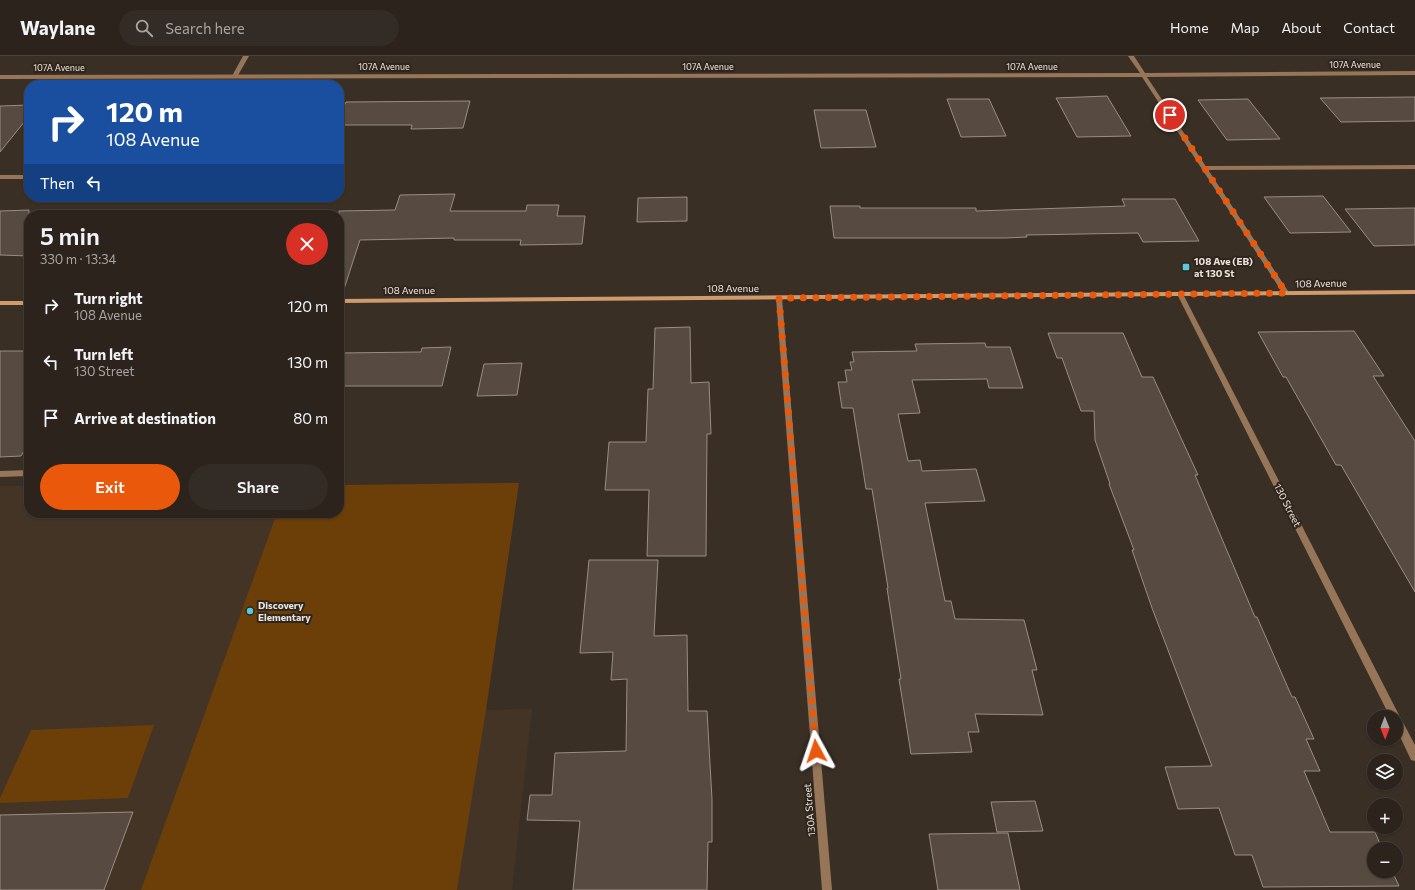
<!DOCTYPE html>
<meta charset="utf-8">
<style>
:root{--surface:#2b231c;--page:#332b25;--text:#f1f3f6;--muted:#a6a4a3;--line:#47403b;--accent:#ea580c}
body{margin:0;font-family:Commissioner,sans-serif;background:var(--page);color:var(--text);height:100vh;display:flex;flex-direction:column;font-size:15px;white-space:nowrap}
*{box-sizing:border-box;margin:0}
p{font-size:13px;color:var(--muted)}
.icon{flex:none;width:22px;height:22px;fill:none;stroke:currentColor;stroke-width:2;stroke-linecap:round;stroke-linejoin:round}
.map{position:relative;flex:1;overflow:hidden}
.sheet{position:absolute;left:24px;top:154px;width:320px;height:308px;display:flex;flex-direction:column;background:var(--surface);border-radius:16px;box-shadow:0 1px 3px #0004,0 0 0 1px var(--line)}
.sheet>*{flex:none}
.hud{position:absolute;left:24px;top:24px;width:320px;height:122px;border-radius:16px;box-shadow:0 1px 3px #0004,0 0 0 1px var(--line);background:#1a4fa0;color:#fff;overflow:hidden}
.needle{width:26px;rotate:179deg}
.controls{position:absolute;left:1367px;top:654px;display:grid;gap:8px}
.controls a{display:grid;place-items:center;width:36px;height:36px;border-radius:50%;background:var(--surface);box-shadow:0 1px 3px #0004,0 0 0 1px var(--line);font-size:20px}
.pin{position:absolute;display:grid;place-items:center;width:34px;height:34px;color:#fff;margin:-17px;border:2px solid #fff;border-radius:50%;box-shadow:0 1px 4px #0007}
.me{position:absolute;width:44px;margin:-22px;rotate:355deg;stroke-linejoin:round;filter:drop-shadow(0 0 3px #0008)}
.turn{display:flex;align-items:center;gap:14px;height:84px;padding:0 16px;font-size:18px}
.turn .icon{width:52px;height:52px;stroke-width:2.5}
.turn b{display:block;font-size:28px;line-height:34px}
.then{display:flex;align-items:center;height:38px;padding:0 16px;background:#0003;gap:8px;font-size:15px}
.round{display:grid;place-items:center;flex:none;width:42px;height:42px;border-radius:21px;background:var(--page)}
.head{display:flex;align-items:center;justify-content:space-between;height:68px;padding:0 16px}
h1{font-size:24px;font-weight:600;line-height:30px}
.action{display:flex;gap:8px;margin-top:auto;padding:8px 16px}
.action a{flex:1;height:46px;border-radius:24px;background:var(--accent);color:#fff;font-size:16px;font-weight:600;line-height:46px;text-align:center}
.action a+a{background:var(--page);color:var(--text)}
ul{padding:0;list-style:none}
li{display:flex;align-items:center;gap:12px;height:56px;padding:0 16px}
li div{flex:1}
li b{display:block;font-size:15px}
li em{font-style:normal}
header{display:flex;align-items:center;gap:24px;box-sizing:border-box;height:56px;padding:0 20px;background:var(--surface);border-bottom:1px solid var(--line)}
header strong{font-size:19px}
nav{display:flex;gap:22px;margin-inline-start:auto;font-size:14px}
.search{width:280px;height:36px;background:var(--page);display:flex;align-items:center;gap:10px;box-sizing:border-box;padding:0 14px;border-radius:22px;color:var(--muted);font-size:15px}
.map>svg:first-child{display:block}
.built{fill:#443426}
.green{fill:#6c3e08}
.building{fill:#574b41;stroke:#9a8d82}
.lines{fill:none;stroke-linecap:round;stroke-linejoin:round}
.service{fill:#967558;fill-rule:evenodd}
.minor{fill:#967558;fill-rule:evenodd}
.secondary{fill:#cf9b6c;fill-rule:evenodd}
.route{stroke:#ea580c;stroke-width:7;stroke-dasharray:0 12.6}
.poi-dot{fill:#56c9e0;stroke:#2f251c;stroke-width:1.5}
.labels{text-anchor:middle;stroke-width:4;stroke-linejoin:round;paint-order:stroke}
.far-street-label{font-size:9px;fill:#ebe4de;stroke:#2f251c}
.poi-label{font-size:10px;font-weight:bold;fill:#ebe4de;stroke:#2f251c;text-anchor:start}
.street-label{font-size:10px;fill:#ebe4de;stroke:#2f251c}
</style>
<header>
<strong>Waylane</strong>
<div class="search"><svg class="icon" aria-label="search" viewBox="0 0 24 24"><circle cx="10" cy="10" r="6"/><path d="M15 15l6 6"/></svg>Search here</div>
<nav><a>Home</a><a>Map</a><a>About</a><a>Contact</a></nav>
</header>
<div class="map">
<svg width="1415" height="834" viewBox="0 0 1415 834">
<rect width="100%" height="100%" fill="#392f25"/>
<path class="built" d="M519,427l-33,227 46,-1 -20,181h-512v-404h29v27h310v-28z"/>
<g class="green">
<path d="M519,427l-33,227 -29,180h-316l136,-377h62v-28z"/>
<path d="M154,669l-26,73 -128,5v-5l31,-68z"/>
</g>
<g class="building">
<path d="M1107,40l24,40 -54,1 -21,-39z"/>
<path d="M1415,41v24l-74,1 -21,-24z"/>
<path d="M947,43h42l17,37 -45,1z"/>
<path d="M1248,43l32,40 -53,1 -29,-40z"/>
<path d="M470,45l-7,27 -52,1 1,-4h-73v-9l7,-14z"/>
<path d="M29,49v11l-29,36v-46z"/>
<path d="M814,54h52l10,37 -55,1z"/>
<path d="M455,138l-5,17h76l1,-6h32l-2,11h28l-3,28 -62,1 1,-5h-67v-2l-94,2 -16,49 -5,-1v-77l56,-1 5,-15z"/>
<path d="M1323,140l28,36 -61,1 -26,-36z"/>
<path d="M687,141v24l-50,1 1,-24z"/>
<path d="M1122,143h53l24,42 -56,1 -5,-9 -112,2 1,2 -21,1h-172l-4,-32h30v2h116v3l149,-5z"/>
<path d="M1415,152v37l-41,1 -29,-37z"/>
<path d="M29,154v46l-29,-1v-44z"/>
<path d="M690,271l1,56 18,-1 2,52h-4l-1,122h-59l2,-66h-44l4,-48h37l2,-53h5l2,-61z"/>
<path d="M1354,275l30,45h-11l42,65v151l-74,-127h-5l-50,-88h-3l-25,-45z"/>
<path d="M1048,277h75l19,44h11l45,98h-3l60,142h2l35,80h3l19,42h-8l14,32h-16l26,61h45l7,17h-8v22h18l7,15 -136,1 -11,-32h-17l-16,-47 -41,1 -13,-42 47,-1 -60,-158 -20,-58h2l-25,-66h1l-15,-44 -1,-29h-13l-19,-53h-5z"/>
<path d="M985,287l1,4h24l13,41h-34l-2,-9 -75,1 8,33 -22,1 10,47 12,-1 2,11 54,-2 9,32 -60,2 20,98h6l4,18 69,1 13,50h-5l11,45 -68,-1 4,18h-11l4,20 -61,2 -12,-75h2l-14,-91h1l-16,-99h-6l-13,-81h-11l-4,-26h9l-2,-12h7l-2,-8h4l-2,-10 65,-1 -2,-7z"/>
<path d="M451,291l-9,39h-103v-33l82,-1 1,-4z"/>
<path d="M0,295h29v91l-8,14 -21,1z"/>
<path d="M522,307l-5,32 -40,1 7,-32z"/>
<path d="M589,504h69l-4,76 33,-1 1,76h19l5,88v43h-4l-1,48h-134l7,-69 -53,-1 3,-25h22l3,-42 71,-2 1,-72 -16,1 2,-28 -33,1z"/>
<path d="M1035,745l8,30 -46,1 -6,-30z"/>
<path d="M133,756l-29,78h-104v-75z"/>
<path d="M1008,777l12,57h-82l-9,-56z"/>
</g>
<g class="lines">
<g class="service">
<path d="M243,0h6l-12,21h-4l-1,-1z"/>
<path d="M1415,109v4l-211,1 -3,-2 3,-2z"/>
<rect x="0" y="119" width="29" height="4"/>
<path d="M29,414v6l-29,1v-6z"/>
</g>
<g class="minor">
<path d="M1128,0h6l11,17 270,-2v4l-268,2 141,214v4h-4l-142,-218 -1142,2v-4l1140,-2z"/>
<path d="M1178,236h2l3,2 216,421 16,30v16l-4,-1 -15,-32v-11h-6l-213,-423z"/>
<path d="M777,240h4l1,2 50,592h-10l-46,-592z"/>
</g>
<g class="secondary">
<path d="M1415,234v4l-1076,9v-4z"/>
<rect x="0" y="245" width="29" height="4"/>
</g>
</g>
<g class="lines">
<path class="route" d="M816,695l-37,-453 507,-5 -116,-178"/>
</g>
<g class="poi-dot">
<rect x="1182" y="207" width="8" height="8" rx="2"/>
<circle cx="250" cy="555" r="4"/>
</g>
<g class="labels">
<g class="far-street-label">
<text x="1355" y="12">107A Avenue</text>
<text x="384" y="14">107A Avenue</text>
<text x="708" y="14">107A Avenue</text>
<text x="1032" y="14">107A Avenue</text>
<text x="59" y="15">107A Avenue</text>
</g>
<g class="poi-label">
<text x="1194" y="209">108 Ave (EB)<tspan x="1194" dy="12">at 130 St</tspan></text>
<text x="258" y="553">Discovery<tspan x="258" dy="12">Elementary</tspan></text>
</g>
<g class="street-label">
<text transform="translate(1321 227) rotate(-1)" y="4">108 Avenue</text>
<text x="733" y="236">108 Avenue</text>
<text x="409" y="238">108 Avenue</text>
<text transform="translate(1288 449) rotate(63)" y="4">130 Street</text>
<text transform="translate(809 754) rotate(-95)" y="4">130A Street</text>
</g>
</g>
</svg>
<div class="controls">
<a><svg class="needle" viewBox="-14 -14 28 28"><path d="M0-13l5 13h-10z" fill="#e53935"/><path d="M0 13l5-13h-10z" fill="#a6a4a3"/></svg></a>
<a><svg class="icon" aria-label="layers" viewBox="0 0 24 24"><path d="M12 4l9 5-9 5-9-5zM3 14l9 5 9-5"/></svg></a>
<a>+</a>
<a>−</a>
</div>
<div class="pin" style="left:1170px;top:59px;background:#d93025"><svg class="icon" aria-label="arrive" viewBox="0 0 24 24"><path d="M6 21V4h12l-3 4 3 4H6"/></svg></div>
<svg class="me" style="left:816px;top:695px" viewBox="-20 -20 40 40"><path d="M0-17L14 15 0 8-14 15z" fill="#ea580c" stroke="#fff" stroke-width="4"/></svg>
<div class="hud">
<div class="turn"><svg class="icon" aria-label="right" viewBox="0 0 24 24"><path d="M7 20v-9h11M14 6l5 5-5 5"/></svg><div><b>120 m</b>108 Avenue</div></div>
<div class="then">Then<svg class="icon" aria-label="left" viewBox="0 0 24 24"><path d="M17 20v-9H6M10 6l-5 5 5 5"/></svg></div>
</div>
<section class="sheet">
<div class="head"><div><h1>5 min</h1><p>330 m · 13:34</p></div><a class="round" style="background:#d93025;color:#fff"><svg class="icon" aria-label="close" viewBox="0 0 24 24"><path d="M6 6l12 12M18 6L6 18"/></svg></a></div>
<ul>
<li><svg class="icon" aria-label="right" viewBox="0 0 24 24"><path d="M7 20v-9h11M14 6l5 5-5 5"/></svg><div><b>Turn right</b><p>108 Avenue</p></div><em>120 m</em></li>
<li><svg class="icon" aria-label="left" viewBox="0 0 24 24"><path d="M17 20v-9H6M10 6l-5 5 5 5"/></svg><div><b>Turn left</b><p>130 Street</p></div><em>130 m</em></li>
<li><svg class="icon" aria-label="arrive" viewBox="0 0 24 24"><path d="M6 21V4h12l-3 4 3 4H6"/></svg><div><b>Arrive at destination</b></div><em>80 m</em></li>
</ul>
<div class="action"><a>Exit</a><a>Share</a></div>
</section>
</div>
